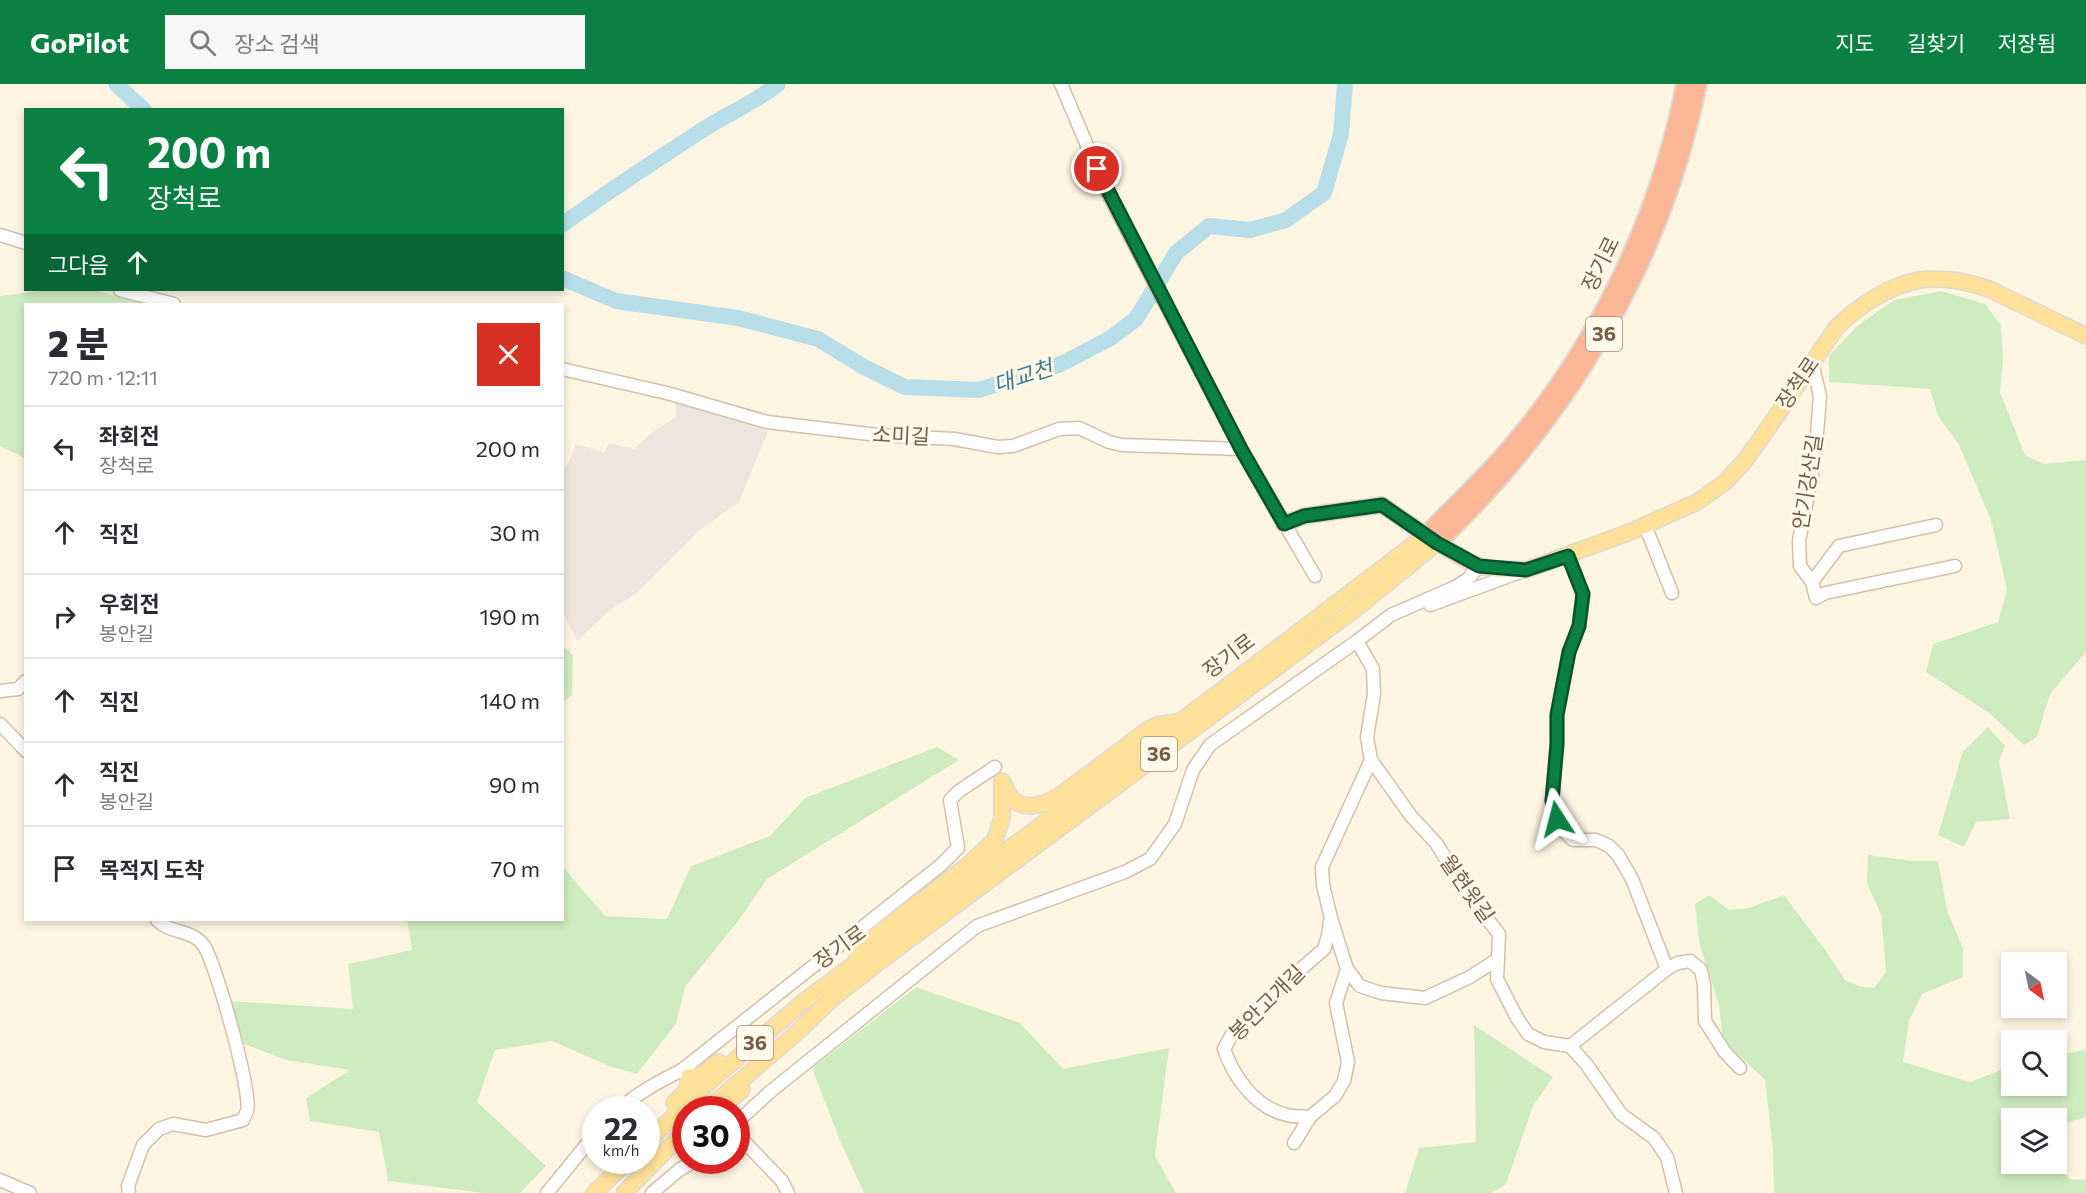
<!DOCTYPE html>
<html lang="ko">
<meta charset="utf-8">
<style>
:root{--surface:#fff;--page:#f7f7f7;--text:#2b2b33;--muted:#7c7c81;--line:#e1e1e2;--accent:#0b8043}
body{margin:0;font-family:Commissioner,"Noto Sans KR",sans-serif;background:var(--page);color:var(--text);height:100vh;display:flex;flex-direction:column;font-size:22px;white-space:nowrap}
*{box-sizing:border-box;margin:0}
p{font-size:20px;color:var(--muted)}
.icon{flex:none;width:33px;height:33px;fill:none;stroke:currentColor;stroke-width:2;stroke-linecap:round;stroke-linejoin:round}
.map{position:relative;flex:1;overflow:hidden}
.side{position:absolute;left:24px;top:219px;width:540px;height:618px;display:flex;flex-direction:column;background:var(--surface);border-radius:0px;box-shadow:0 3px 9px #0003}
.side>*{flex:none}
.banner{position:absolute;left:24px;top:24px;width:540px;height:183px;border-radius:0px;box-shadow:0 3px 9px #0003;background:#0b8043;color:#fff;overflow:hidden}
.needle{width:39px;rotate:147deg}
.tools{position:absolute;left:2001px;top:868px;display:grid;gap:12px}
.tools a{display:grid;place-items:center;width:66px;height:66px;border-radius:0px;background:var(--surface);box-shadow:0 3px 9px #0003;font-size:30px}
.speed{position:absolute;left:582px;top:1012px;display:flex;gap:12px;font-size:30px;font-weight:700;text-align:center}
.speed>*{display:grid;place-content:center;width:78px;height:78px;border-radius:50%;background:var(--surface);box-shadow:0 3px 9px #0003;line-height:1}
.speed small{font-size:15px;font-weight:400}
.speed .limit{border:9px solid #d22;background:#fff;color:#111}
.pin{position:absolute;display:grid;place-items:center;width:51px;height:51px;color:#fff;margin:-26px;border:3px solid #fff;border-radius:50%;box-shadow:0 2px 6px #0007}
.me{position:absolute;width:66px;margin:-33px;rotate:351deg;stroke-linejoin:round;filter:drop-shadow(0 0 4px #0008)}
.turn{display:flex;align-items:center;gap:21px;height:126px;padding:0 24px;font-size:27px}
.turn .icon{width:78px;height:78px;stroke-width:2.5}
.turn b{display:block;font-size:42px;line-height:51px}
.then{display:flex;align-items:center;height:57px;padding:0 24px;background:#0003;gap:12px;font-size:22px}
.round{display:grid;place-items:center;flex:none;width:63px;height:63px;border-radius:0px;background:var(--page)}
.overview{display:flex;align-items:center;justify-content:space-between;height:102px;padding:0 24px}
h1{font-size:36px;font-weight:800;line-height:45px}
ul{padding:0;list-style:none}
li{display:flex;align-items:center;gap:18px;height:84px;padding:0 24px;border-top:2px solid var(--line)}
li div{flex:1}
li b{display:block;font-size:22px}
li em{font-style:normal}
header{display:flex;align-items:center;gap:36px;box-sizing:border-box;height:84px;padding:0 30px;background:var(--accent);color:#fff}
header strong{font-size:28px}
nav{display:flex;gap:33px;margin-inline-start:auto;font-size:21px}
.search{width:420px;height:54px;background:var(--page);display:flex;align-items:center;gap:15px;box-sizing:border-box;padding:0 21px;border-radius:0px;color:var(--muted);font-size:22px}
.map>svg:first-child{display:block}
.industrial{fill:#ede6de}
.green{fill:#cfecc1}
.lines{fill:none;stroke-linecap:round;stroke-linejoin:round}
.river{stroke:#b7dee9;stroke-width:16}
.minor-casing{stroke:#d2c0ab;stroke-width:15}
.major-casing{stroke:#dfd8d3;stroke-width:18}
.highway-casing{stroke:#dfd8d3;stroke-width:20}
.minor{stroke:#fff;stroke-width:12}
.major{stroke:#ffe199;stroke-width:15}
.highway{stroke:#fcb896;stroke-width:16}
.route-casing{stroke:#07532c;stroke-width:15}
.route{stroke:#0b8043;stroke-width:10}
.labels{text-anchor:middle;stroke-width:6;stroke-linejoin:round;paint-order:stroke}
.shield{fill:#fff9eb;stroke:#a08b78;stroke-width:1.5}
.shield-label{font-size:20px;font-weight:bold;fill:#785c47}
.street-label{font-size:21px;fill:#785c47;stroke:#fff9eb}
.water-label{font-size:22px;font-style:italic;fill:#407a8c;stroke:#fff9eb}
</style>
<header>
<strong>GoPilot</strong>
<div class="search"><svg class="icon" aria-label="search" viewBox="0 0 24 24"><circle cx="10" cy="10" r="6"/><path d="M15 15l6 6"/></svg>장소 검색</div>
<nav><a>지도</a><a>길찾기</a><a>저장됨</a></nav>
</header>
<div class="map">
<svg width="2086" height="1109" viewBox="0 0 2086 1109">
<rect width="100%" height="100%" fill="#fef5e3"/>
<path class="industrial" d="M676,318l92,29 -29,71 -39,28 -64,64 -25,15 -34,32 -14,-29v-142l6,-8 7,-18 28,9 5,-10 25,6 20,-18 22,-14z"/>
<g class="green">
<path d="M47,206h46l56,14h-123l-1,154 -25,-12v-150z"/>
<path d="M1941,207l44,13 16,21 2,36 -3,31 25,63 19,9 42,-4v192l-36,42 -13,43 -13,8 -35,-32 -63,-41 7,-28 65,-22 9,-32 -16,-70 -32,-75 -21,-29 -8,-27 -101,-7v-26l28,-30 37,-26z"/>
<path d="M563,562l10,9 -1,40 -9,7z"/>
<path d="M1988,643l17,19 -6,15 11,58 -34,3 -12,25 -26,-12 25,-84z"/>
<path d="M937,663l22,13 -192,119 -28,41 -54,67 -9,37 -39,50 -28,-8 -57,-25 -57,9 -18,52 69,64 -26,27h-37l-95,-12 -9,-49 -69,-11 -4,-23 44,-28 -64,-10 -42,-16 -15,-43 124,8 -5,-45 64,-14 -5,-30h155l1,-53 42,49 62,3 24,-53 79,-30 35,-38z"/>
<path d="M1868,771l45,6h25l10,52 15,35v29l-41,17 -13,27 -6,41 67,20 41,-16 1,20h44l1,-30 29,-7v68l-29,9 -1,-7h-44v45h44l1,-18 12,33 17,1v13h-312l-1,-43 -8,-70 -42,-40 -4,-35 -20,-63 -4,-38 14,-9 20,15 20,-2 35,-13 42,56 19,29 14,6 15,2 12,-16 -5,-57 -14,-32z"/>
<path d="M916,903l104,36 43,46 106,-21 -14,108 21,37h-312l-24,-52 -28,-73z"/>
<path d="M1474,941l79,52 -20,29 -27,78 -14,9h-87l14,-45 57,-6z"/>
</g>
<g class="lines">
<g class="river">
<path d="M116,0l28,26"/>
<path d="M562,141c47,-35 96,-66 145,-98 24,-15 49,-25 71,-43"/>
<path d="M562,194l54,23 122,17 80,21 46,28 41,20 74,3 82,-26 48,-25 27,-20 40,-66 33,-27 41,4 36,-10 38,-27 17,-59 4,-50"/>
</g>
<g class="minor-casing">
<g id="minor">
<path d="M1061,0l44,104 28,54 108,207 74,127"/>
<path d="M0,151l26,8"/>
<path d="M120,206l54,14"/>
<path d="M1812,279l8,33 -5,62 -16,83 1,25 12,16 4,16 9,-5 130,-27"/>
<path d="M562,285l105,24 100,29 111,13 76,4 44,8 15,-1 46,-17 20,-1 30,14 13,3 119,4"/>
<path d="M1645,441l27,68"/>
<path d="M1568,472l15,38 -4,32 -10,26 -12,63v29l-5,57 5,18 6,11 10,10h23l13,6 9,9 14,24 35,90"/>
<path d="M1812,498l27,-36 97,-21"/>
<path d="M1430,521l93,-34"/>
<path d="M1357,557l16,28 1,25 -7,43 4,23 40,56 25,27 34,54 29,37 -2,45 20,39 11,16 16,8 26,4 17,19 34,49 33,24 13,19 9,36"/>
<path d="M0,607l18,-2 8,-8"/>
<path d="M0,640l26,27"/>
<path d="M1347,885l13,17 21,7 44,5 45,-21 28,-18"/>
<path d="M1570,962l97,-77 11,-6 12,-2 11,9 3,15 1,36 19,30 16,17"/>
<path d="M682,986l259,-205 17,-17 -8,-48 9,-9 36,-24"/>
<path d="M619,1026c18,-17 41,-29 63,-40l4,4"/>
<path d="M1310,1033c-7,-1 -16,0 -23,-2 -31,-7 -53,-37 -63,-66l10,-18 12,-9 32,-33 46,-40 4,-13 2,-15"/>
<path d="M736,1039l35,-32 206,-165 148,-54 25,-13 25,-35 18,-54 17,-25 147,-104 34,-26 64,-28 13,-8 11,-13"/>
<path d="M736,1049l46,48 6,12"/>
<path d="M1294,1059l16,-26 25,-21 9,-15 4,-19 -12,-59 11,-34 -16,-51 -8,-33 -1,-18 49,-107"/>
<path d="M0,1096l30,13"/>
<path d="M129,1109l-1,-7 15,-41 16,-16 14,-5 33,6 37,-10c1,-3 3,-6 4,-9 5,-19 -31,-147 -43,-165 -11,-17 -34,-12 -47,-26"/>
<path d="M547,1109l49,-60"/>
<path d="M652,1109l27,-23 15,-9"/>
</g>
</g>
<g class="major-casing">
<g id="major">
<path d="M1284,440l20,-8 78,-11 55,38 33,19 9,4 15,3 32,1 104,-38 67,-30 27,-19 19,-20 21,-29 72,-106c22,-22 54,-43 84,-48 23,-3 48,2 69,9l97,47"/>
<path d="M1003,699c3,5 6,13 10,17 14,11 33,4 46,-4l90,-67 9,-4 19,-3"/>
<path d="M857,874l10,-16 100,-76 28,-26 7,-22v-37"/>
<path d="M674,1019l13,-13 2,-13 10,-1 20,-14"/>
<path d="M706,1026l88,-75 38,-36 47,-37 475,-352 83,-67"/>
<path d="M726,1026l3,-9 13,-11"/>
<path d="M646,1059l61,-59 95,-81 427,-318 197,-150"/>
<path d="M594,1109l34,-32"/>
<path d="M624,1109l62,-63"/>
</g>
</g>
<g class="highway-casing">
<g id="highway">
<path d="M1426,451c27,-28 57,-56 82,-85 89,-103 151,-233 177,-366"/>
<path d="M1437,459c131,-124 226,-282 261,-459"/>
</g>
</g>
<use href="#minor" class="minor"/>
<use href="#major" class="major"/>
<use href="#highway" class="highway"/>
</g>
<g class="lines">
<g class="route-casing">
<path id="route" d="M1097,85l144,280 43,75 20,-8 78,-11 55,38 42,23 47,4 42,-14 15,38 -4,32 -10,26 -12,63v29l-5,57 5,18"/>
</g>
<use href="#route" class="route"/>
</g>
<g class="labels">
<g class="shield">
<rect x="1586" y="233" width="36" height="34" rx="4.5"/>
<rect x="1141" y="653" width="36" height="34" rx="4.5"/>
<rect x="737" y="942" width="36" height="34" rx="4.5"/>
</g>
<g class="shield-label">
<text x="1604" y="257">36</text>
<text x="1159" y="677">36</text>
<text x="755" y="966">36</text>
</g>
<g class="street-label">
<text transform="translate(1601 180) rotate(-64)" y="7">장기로</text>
<text transform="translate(1798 299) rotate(-56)" y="7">장척로</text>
<text transform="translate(901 352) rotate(3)" y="7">소미길</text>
<text transform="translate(1808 398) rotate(-81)" y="7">안기강산길</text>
<text transform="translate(1229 572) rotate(-37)" y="7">장기로</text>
<text transform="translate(1467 805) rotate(55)" y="7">월현윗길</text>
<text transform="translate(840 863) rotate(-36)" y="7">장기로</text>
<text transform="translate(1267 919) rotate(-45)" y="7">봉안고개길</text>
</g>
<g class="water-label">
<text transform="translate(1023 292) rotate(-18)" y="8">대교천</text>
</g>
</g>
</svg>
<div class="tools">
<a><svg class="needle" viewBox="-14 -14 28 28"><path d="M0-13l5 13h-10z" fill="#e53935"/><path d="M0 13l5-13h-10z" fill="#7c7c81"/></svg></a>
<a><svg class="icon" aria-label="search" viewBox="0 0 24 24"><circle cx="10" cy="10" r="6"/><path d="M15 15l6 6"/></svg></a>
<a><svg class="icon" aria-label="layers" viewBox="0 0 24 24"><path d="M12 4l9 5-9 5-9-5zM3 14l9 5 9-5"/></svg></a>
</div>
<div class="speed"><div>22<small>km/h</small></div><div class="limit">30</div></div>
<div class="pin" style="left:1097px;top:85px;background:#d93025"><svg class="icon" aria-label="arrive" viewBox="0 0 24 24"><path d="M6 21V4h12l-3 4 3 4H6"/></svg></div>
<svg class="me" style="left:1557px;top:735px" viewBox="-20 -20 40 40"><path d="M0-17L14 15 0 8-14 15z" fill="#0b8043" stroke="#fff" stroke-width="4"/></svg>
<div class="banner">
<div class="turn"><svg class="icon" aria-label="left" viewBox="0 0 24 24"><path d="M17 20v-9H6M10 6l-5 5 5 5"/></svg><div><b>200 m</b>장척로</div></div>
<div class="then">그다음<svg class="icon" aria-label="ahead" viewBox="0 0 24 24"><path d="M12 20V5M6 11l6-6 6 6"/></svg></div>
</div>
<section class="side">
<div class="overview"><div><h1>2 분</h1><p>720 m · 12:11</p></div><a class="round" style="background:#d93025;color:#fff"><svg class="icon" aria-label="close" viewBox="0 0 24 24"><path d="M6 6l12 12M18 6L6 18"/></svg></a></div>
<ul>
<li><svg class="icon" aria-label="left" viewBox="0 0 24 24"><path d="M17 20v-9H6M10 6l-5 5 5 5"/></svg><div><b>좌회전</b><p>장척로</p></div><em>200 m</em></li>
<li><svg class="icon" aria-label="ahead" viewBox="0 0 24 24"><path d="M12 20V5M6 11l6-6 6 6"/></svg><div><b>직진</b></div><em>30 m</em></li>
<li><svg class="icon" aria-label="right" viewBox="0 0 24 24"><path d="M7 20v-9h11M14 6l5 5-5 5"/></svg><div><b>우회전</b><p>봉안길</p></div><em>190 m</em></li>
<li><svg class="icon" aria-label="ahead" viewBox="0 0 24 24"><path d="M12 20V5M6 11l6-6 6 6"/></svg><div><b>직진</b></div><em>140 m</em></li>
<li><svg class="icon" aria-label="ahead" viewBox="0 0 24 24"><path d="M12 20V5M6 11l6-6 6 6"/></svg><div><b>직진</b><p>봉안길</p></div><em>90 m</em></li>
<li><svg class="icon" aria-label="arrive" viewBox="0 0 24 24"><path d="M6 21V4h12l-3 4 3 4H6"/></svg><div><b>목적지 도착</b></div><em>70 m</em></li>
</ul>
</section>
</div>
